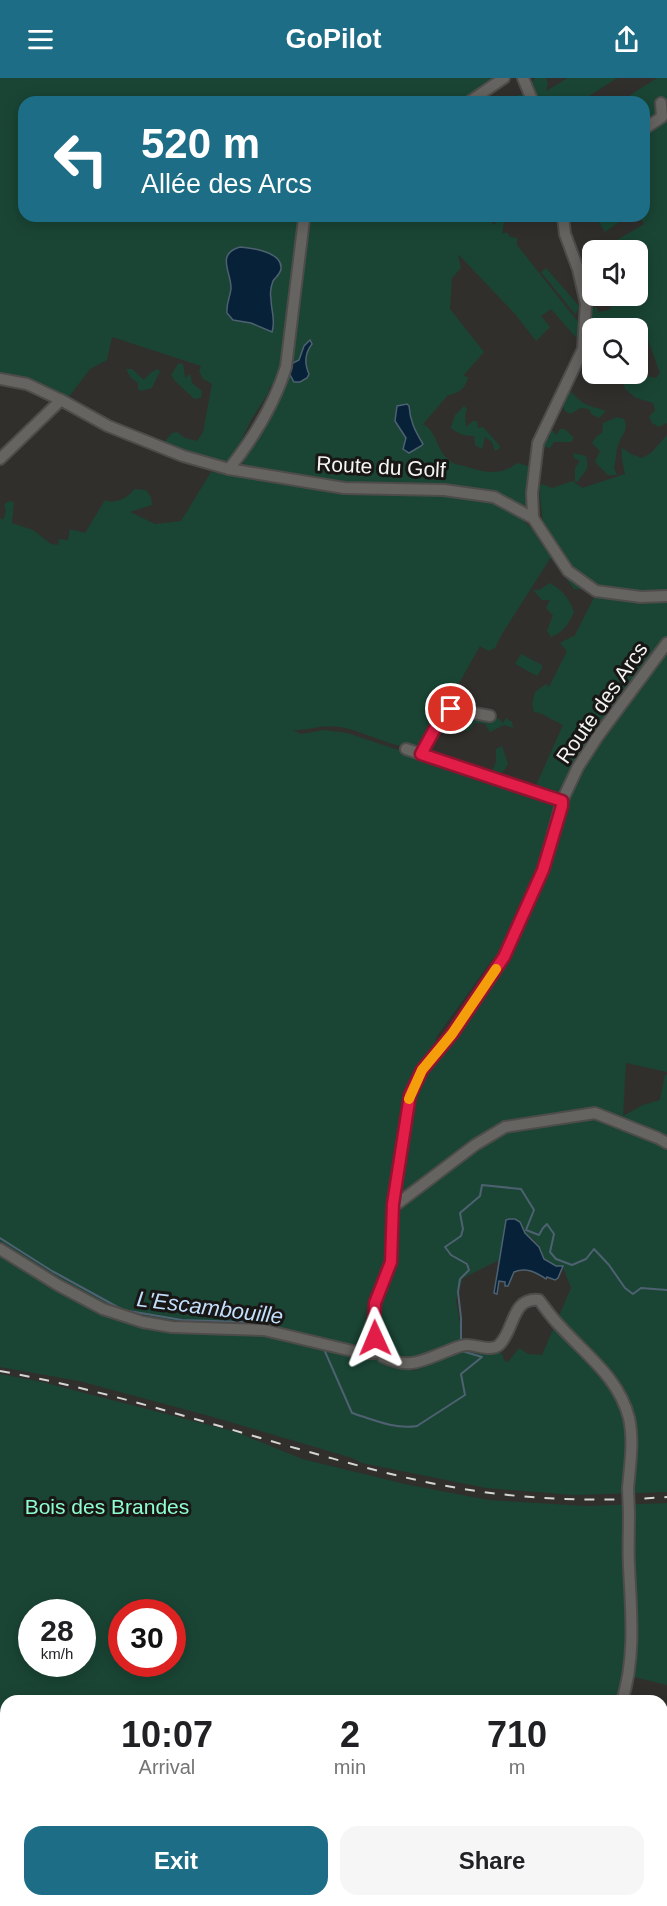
<!DOCTYPE html>
<meta charset="utf-8">
<style>
:root{--surface:#fff;--page:#f6f6f6;--text:#202124;--muted:#757577;--accent:#1c6d85}
body{margin:0;font-family:Helvetica,sans-serif;background:var(--page);color:var(--text);height:100vh;display:flex;flex-direction:column;font-size:22px;white-space:nowrap}
*{box-sizing:border-box;margin:0}
p{font-size:20px;color:var(--muted)}
.icon{flex:none;width:33px;height:33px;fill:none;stroke:currentColor;stroke-width:2;stroke-linecap:round;stroke-linejoin:round}
.map{position:relative;flex:1;overflow:hidden}
.panel{position:absolute;left:0px;top:1617px;width:668px;height:212px;display:flex;flex-direction:column;background:var(--surface);border-radius:18px 18px 0 0;box-shadow:0 3px 15px #0003}
.panel>*{flex:none}
.hud{position:absolute;left:18px;top:18px;width:632px;height:126px;border-radius:18px;box-shadow:0 3px 15px #0003;background:#1c6d85;color:#fff;overflow:hidden}
.buttons{position:absolute;left:582px;top:162px;display:grid;gap:12px}
.buttons a{display:grid;place-items:center;width:66px;height:66px;border-radius:12px;background:var(--surface);box-shadow:0 3px 15px #0003;font-size:30px}
.speed{position:absolute;left:18px;top:1521px;display:flex;gap:12px;font-size:30px;font-weight:700;text-align:center}
.speed>*{display:grid;place-content:center;width:78px;height:78px;border-radius:50%;background:var(--surface);box-shadow:0 3px 15px #0003;line-height:1}
.speed small{font-size:15px;font-weight:400}
.speed .limit{border:9px solid #d22;background:#fff;color:#111}
.pin{position:absolute;display:grid;place-items:center;width:51px;height:51px;color:#fff;margin:-26px;border:3px solid #fff;border-radius:50%;box-shadow:0 2px 6px #0007}
.me{position:absolute;width:66px;margin:-33px;rotate:359deg;stroke-linejoin:round;filter:drop-shadow(0 0 4px #0008)}
.turn{display:flex;align-items:center;gap:21px;height:126px;padding:0 24px;font-size:27px}
.turn .icon{width:78px;height:78px;stroke-width:2.5}
.turn b{display:block;font-size:42px;line-height:51px}
.eta{display:flex;justify-content:space-evenly;align-items:center;height:102px;text-align:center}
.eta b{font-size:36px;font-weight:700;line-height:42px}
.primary-button{display:flex;gap:12px;margin-top:auto;padding:12px 24px}
.primary-button a{flex:1;height:69px;border-radius:18px;background:var(--accent);color:#fff;font-size:24px;font-weight:700;line-height:69px;text-align:center}
.primary-button a+a{background:var(--page);color:var(--text)}
header{display:flex;justify-content:space-between;align-items:center;height:78px;padding:0 24px;background:var(--accent);color:#fff;font-size:27px;font-weight:700}
.map>svg:first-child{display:block}
.green{fill:#1a4534;fill-rule:evenodd}
.water{fill:#072139;stroke:#4e6171;stroke-width:1.5}
.lines{fill:none;stroke-linecap:round;stroke-linejoin:round}
.stream{stroke:#4e6171;stroke-width:2}
.minor-casing{stroke:#4d4c4a;stroke-width:14}
.minor{stroke:#656460;stroke-width:10}
.rail{stroke:#d5d5d3;stroke-width:2;stroke-dasharray:10 10;stroke-linecap:butt}
.minor-bridge-casing{stroke:#4d4c4a;stroke-width:14;stroke-linecap:butt}
.minor-bridge{stroke:#656460;stroke-width:10}
.route-casing{stroke:#92132f;stroke-width:15}
.route{stroke:#e11d48;stroke-width:10}
.slow{stroke:#f59e0b;stroke-width:10}
.labels{text-anchor:middle;stroke-width:6;stroke-linejoin:round;paint-order:stroke}
.street-label{font-size:21px;fill:#f5f5f3;stroke:#181716}
.park-label{font-size:21px;fill:#8efece;stroke:#181716}
.water-label{font-size:22px;font-style:italic;fill:#c4dffc;stroke:#181716}
</style>
<header><svg class="icon" aria-label="menu" viewBox="0 0 24 24"><path d="M4 6h16M4 12h16M4 18h16"/></svg>GoPilot<svg class="icon" aria-label="share" viewBox="0 0 24 24"><path d="M12 15V3M7 8l5-5 5 5M5 13v7h14v-7"/></svg></header>
<div class="map">
<svg width="667" height="1828" viewBox="0 0 667 1828">
<rect width="100%" height="100%" fill="#302f2c"/>
<g class="green">
<path d="M0,0h504l-35,24h-445v114h463l7,9 7,-8 3,6 -2,11 5,-2 3,5 7,1v7l65,82 -3,14 -28,-32 -10,7 9,11 -14,14 -21,-27 -57,-60 3,14 -9,10 -2,31 34,43 -21,24 5,1c-2,11 -10,17 -20,18l-25,29c14,7 14,28 27,37 3,3 10,4 14,5 20,6 36,11 53,-3l18,5 -2,50 -39,-21 -150,-9 -99,-18 -2,-5 2,-7 30,-75 -6,5v4l-18,28 -20,43 -6,2 -65,-18 12,-14 5,-1 8,6 12,3 6,-9 9,-48 -9,-5 -4,-8 2,-5 -89,-29 -5,23 -17,9 -25,33 -65,-23z"/>
<path d="M535,0h11l2,6 -2,7 22,-13h49l-37,24h-44l-1,-2 -14,2 -6,-3v-3l9,-2z"/>
<path d="M657,0h10v345l-8,4 -7,-4 -3,-6 6,-7 -2,-7 -17,-5 -11,-9 -2,-8 14,-7 19,4 4,-5 -18,-49h-3l-6,4h-9l1,-2 -7,-1h-29l2,-18h5l3,5 10,-2 6,-9 9,2 5,-7h9v-28l10,-4 -16,-23 -9,4 13,5h-14v-4l-10,4h-12l44,-26 -5,-8h5v-114h-22l2,-3z"/>
<path d="M595,138h32l-22,16z"/>
<path d="M546,190l33,38 -3,9 -35,-43z"/>
<path d="M182,285l2,5 1,10 5,-4 2,9 10,8 -1,7 -7,1c-7,-8 -18,-15 -23,-24l7,-11z"/>
<path d="M126,291h6l12,11 5,-6 8,-5 3,2 -8,17 -11,3 -3,-2v-6l-7,-5z"/>
<path d="M567,311c6,4 9,9 15,13 7,5 17,6 24,9l-7,7 -8,-4 -2,-5 -8,-1 -11,6 -6,-4 -2,-12z"/>
<path d="M464,328l3,3 -2,6 1,12 7,-6h4l1,7 5,-1 17,19 -1,3 -4,2 -3,-9 -7,-5 -3,12 -7,-4 -1,-9c-9,0 -16,-2 -23,-8l4,-13z"/>
<path d="M617,339l7,2c5,11 -1,14 -5,24 -3,7 -3,17 -5,25l3,7h-9l-13,-13 5,-11 -8,-8 5,-7 5,-3 1,-10z"/>
<path d="M551,350l5,7 4,-6h5l9,9 -3,4h-17l-4,6 -5,-1 -1,-6 6,-4 -1,-3z"/>
<path d="M667,357v209l-101,137 -8,14 -24,-5 29,-65 -23,-12 -6,-1 -2,-8 3,-12 11,-8 3,3 18,-36 -7,-8 13,-7 1,1 24,-47 -24,-1 -8,-11 2,-10 -25,-45 -4,-36 3,-3 10,4 21,-7 9,7 43,-14 -3,-15v-11l9,6 11,4 9,-5z"/>
<path d="M573,375l13,3c4,15 -2,15 -8,26l-3,-1v-13l5,-7 -6,-3z"/>
<path d="M211,394l119,20 38,2 87,1 40,6 18,10 13,12 14,14 1,6 10,14 -49,77 -7,14 -7,3 -8,-5 -57,101c-24,5 -57,-16 -83,-20 -16,-3 -31,3 -47,3l8,4 23,-4 23,3 209,69 3,4 -12,43 -49,111 -3,-4 -58,80 -6,23 77,-95 5,-18 15,-25 21,-55 16,-62 16,-36 86,-121v425l-41,-9 -3,53 20,-11 17,-5 5,-26 2,1v417l-94,3 -87,-7 -124,-25 -10,-5 -139,-41 -134,-36 -79,-14v-849l3,2 3,-8 -2,-8 6,-3 4,1 -2,21 21,7 18,14 7,1 1,-6 9,1 2,-11 15,4 20,-33c11,5 23,-3 30,-11l11,1 5,7 1,8 -22,7 25,12 26,-3zM412,1007l-36,243 6,20 7,8 44,6 -19,9 -22,-6 -22,-14c7,-10 3,-16 -5,-23l1,-10 5,-6 16,-52 5,-89 7,-55zM507,1142c10,8 25,15 32,26 4,8 2,11 10,17v-1l7,4 7,1 8,21 -29,67 -14,-1 -9,-6 -11,14 -4,-2 -3,-8 -8,3 -26,-5 -4,-7 -7,-43 7,-22 36,-18z"/>
<path d="M550,505c12,7 19,15 24,29 -5,11 -11,21 -23,25l-4,-6 6,-16 -7,-7 4,-8h-8l-9,-10h6z"/>
<path d="M521,576l21,11v3l-5,8 -22,-12z"/>
<path d="M463,615l6,4 2,13 8,6 20,3 4,4 3,-5 6,4 1,6 -9,-3 -14,7 -5,-8 -10,-1 -6,8h-6v-7l4,-7 -14,-10 1,-9z"/>
<path d="M502,668l6,18 -5,8 -8,3 -3,-4 4,-9v-13z"/>
<path d="M0,1296l42,8 194,50 66,27 107,26 80,15 97,6 81,-3v182l-33,-8 -12,24h-616v199l570,1 -4,5h-572zM32,1534h50v52h-50zM122,1534h50v52h-50z"/>
</g>
<g class="water">
<path d="M240,169c12,1 43,5 41,22 -1,5 -5,8 -8,12 -2,5 -3,13 -2,18 0,12 5,21 1,33l-21,-9 -18,-3 -6,-7c-1,-9 3,-16 4,-24 1,-16 -16,-35 9,-42z"/>
<path d="M310,262l2,4c-7,9 -8,19 -3,30l-2,4 -7,4h-6l-6,-11 1,-6 10,-5 5,-14z"/>
<path d="M407,326l2,2c1,15 6,25 14,38l-2,2 -12,7 -6,-4 3,-11 -11,-17 2,-15z"/>
<path d="M509,1141h6l5,3 5,11 14,14 5,12 12,7h7l-5,12 -3,2 -8,-3 -1,2c-10,-7 -20,-12 -32,-7l-6,14h-3v-4l-6,-1 -2,13 -3,-1 12,-73z"/>
</g>
<g class="lines">
<g class="stream">
<path d="M0,1160l52,33 71,39 59,10 64,2 12,3"/>
<path d="M461,1265v-25l-3,-26 2,-13 9,-9 -2,-6 -16,-9 -6,-8 16,-11 2,-7 -3,-16 20,-17 2,-11 39,4 13,21 -8,20 13,5 4,-7 4,-4 7,10 -4,18 6,7 16,6 14,-6 8,-10 15,16 16,23 8,6 8,-6 26,2"/>
<path d="M323,1269l29,66c19,6 44,17 65,13l48,-31 -4,-21 21,-17 -20,-6v-2"/>
</g>
<g class="minor-casing">
<g id="minor">
<path d="M523,0l10,24"/>
<path d="M469,24l35,-24"/>
<path d="M644,51l18,-12 -1,-14"/>
<path d="M0,301l27,5 34,16 47,26 75,30 46,13 115,19 100,2 50,7 39,21 35,53 28,20 45,6 26,-1"/>
<path d="M0,381l61,-59"/>
<path d="M229,391c23,-29 46,-66 57,-102l18,-148 3,-3"/>
<path d="M533,440l-1,-25 6,-50 45,-94 3,-45 -8,-35 -13,-35 -2,-18"/>
<path d="M406,671l156,52"/>
<path d="M421,676l24,-42 6,-3 39,7"/>
<path d="M393,1126h4l78,-59 30,-18 90,-14 63,25 9,5"/>
<path d="M0,1171l58,36 45,24 40,13 29,5 92,3 97,23h16l3,-2"/>
<path d="M628,1410c2,-23 6,-47 1,-70 -10,-40 -43,-63 -69,-92 -8,-8 -14,-17 -21,-26 -28,-3 -24,30 -40,45 -8,7 -22,0 -32,0 -6,0 -12,3 -17,5 -27,10 -39,20 -67,7l-8,-19 -1,-15 1,-20 16,-41 2,-58 17,-109 12,-25 30,-36 52,-77 39,-87 19,-69 16,-34 20,-31 69,-93"/>
<path d="M622,1623c14,-44 9,-90 7,-135 -1,-17 0,-35 0,-52"/>
<path d="M577,1828l1,-6"/>
</g>
</g>
<use href="#minor" class="minor"/>
<path class="rail" d="M0,1293c100,18 197,49 295,77 54,15 108,31 163,40 69,12 140,14 209,9"/>
<g class="minor-bridge-casing">
<path id="minor-bridge" d="M628,1410l1,26"/>
</g>
<use href="#minor-bridge" class="minor-bridge"/>
</g>
<g class="lines">
<g class="route-casing">
<path id="route" d="M375,1260l-1,-15 1,-20 16,-41 2,-58 17,-109 12,-25 30,-36 52,-77 39,-87 19,-64v-5l-141,-47 22,-40 8,-5"/>
</g>
<use href="#route" class="route"/>
<path class="slow" d="M409,1021l13,-29 30,-36 44,-65"/>
</g>
<g class="labels">
<g class="street-label">
<text transform="translate(381 389) rotate(3)" y="7">Route du Golf</text>
<text transform="translate(602 625) rotate(-55)" y="7">Route des Arcs</text>
</g>
<g class="park-label">
<text x="107" y="1436">Bois des Brandes</text>
</g>
<g class="water-label">
<text transform="translate(210 1229) rotate(7)" y="8">L'Escambouille</text>
</g>
</g>
</svg>
<div class="buttons">
<a><svg class="icon" aria-label="sound" viewBox="0 0 24 24"><path d="M4 9h4l5-4v14l-5-4H4zM17 9q2 3 0 6"/></svg></a>
<a><svg class="icon" aria-label="search" viewBox="0 0 24 24"><circle cx="10" cy="10" r="6"/><path d="M15 15l6 6"/></svg></a>
</div>
<div class="speed"><div>28<small>km/h</small></div><div class="limit">30</div></div>
<div class="pin" style="left:451px;top:631px;background:#d93025"><svg class="icon" aria-label="arrive" viewBox="0 0 24 24"><path d="M6 21V4h12l-3 4 3 4H6"/></svg></div>
<svg class="me" style="left:375px;top:1260px" viewBox="-20 -20 40 40"><path d="M0-17L14 15 0 8-14 15z" fill="#e11d48" stroke="#fff" stroke-width="4"/></svg>
<div class="hud">
<div class="turn"><svg class="icon" aria-label="left" viewBox="0 0 24 24"><path d="M17 20v-9H6M10 6l-5 5 5 5"/></svg><div><b>520 m</b>Allée des Arcs</div></div>
</div>
<section class="panel">
<div class="eta">
<div><b>10:07</b><p>Arrival</p></div>
<div><b>2</b><p>min</p></div>
<div><b>710</b><p>m</p></div>
</div>
<div class="primary-button"><a>Exit</a><a>Share</a></div>
</section>
</div>
